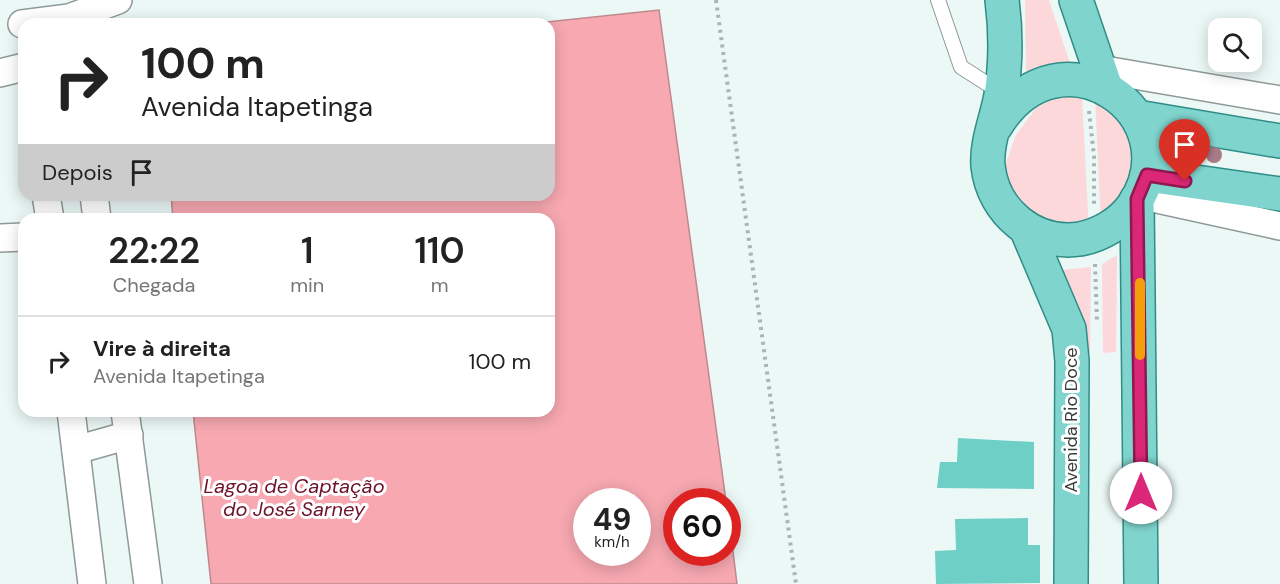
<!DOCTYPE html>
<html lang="pt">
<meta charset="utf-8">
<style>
:root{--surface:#fff;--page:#f2f2f2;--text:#222;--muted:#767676;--line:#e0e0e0}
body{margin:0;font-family:"DM Sans",sans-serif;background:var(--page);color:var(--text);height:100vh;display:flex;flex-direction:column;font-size:22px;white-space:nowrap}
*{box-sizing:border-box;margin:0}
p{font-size:20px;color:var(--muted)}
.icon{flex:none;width:33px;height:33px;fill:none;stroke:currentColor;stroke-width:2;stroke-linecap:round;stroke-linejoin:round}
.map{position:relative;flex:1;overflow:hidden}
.panel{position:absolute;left:18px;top:213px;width:537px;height:204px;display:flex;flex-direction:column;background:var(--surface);border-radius:18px;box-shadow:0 3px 15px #0003}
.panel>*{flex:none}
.hud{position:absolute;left:18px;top:18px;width:537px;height:183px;border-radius:18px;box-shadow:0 3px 15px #0003;background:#fff;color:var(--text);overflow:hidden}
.buttons{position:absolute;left:1208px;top:18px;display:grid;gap:12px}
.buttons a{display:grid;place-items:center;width:54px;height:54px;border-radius:12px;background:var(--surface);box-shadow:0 3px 15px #0003;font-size:30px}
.speed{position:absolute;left:573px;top:488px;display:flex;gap:12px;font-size:30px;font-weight:700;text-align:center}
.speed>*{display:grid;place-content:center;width:78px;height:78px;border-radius:50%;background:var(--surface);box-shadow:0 3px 15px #0003;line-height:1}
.speed small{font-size:15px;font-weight:400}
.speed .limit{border:9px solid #d22;background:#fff;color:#111}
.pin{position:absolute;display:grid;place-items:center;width:51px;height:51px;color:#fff;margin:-62px -26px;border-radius:50% 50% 50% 0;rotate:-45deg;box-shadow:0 0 6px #0007}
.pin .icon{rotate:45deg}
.me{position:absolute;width:66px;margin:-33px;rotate:0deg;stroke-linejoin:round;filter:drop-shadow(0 0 4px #0008)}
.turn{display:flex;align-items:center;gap:21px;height:126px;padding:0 24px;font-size:27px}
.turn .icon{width:78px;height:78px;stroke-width:2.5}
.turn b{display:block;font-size:42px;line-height:51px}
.then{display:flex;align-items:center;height:57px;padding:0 24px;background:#0003;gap:12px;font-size:22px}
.eta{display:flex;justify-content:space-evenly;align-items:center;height:102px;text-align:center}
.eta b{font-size:36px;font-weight:600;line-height:42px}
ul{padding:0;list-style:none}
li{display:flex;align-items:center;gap:18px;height:90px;padding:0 24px;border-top:2px solid var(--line)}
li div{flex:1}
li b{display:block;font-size:22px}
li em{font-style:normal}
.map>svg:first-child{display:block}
.green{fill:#fcd8db}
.water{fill:#f7a8b1;stroke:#be888e;stroke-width:1.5;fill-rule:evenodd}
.building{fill:#6dcfc6}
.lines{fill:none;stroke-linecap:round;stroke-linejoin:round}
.service-casing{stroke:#8e9a98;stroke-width:16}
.minor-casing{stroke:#8e9a98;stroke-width:30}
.primary-casing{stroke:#2f8d86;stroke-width:36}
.path{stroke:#aab4b2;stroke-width:4;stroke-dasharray:3 4.5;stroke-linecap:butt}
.service{stroke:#fff;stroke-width:14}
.minor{stroke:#fff;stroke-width:27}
.primary{stroke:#7fd4ce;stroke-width:33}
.tree{fill:#a77b87}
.route-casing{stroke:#8e194d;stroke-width:15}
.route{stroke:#db2777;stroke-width:10}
.slow{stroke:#f59e0b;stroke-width:10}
.labels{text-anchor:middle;stroke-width:6;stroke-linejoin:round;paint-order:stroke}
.street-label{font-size:18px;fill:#393e3d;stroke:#fff}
.water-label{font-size:20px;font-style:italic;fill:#6c122a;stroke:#fff}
</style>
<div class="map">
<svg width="1280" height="584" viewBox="0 0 1280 584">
<rect width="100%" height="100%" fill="#ebf8f6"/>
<g class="green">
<path d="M1025,0h24l21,63 -28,4 -16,9z"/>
<path d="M1058,96h24l7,135 -50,-5 -33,-40 -1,-21 11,-30 20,-27z"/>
<path d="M1095,98l17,7 30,58 -41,63z"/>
<path d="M1117,255l-1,97 -13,1 -1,-89z"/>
<path d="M1091,267l-1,87 -29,-84z"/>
</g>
<path class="water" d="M659,10l67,491h-50v51h52v-41l9,73h-526l-18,-173h356v-192h-376l-2,-24h378v-171h-21zM586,501h52v51h-52z"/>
<g class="building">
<path d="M958,438l76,4v47l-97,-1 3,-26h17z"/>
<path d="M1028,518v27h12v38l-104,1 -1,-33 21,-1 -1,-31z"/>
</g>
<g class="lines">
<g class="service-casing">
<path id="service" d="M938,0l23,67 39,25"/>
</g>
<g class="minor-casing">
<g id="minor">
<path d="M22,24l47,-6 49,-18"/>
<path d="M1099,69l181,31"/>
<path d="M0,73l24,-6"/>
<path d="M46,195l4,24"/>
<path d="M94,195l3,24"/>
<path d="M1139,195l141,31"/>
<path d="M0,238l24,-1"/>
<path d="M71,411l21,173"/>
<path d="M125,411l23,173"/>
<path d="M76,450l53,-15"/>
</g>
</g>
<g class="primary-casing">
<g id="primary">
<path d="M1076,0l30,88"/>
<path d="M1137,117l143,24"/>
<path d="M995,127c64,-107 200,-12 138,79 -12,17 -32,29 -53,33 -46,7 -87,-27 -92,-73 -2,-23 9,-48 13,-71 5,-31 5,-64 1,-95"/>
<path d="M1147,175l133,19"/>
<path d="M1137,199l4,385"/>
<path d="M1026,228l43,101 3,32 -1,223"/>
</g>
</g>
<g class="path">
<path d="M716,0l80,584"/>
<path d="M1089,111l5,45v49"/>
<path d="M1095,264l2,58"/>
</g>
<use href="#service" class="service"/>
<use href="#minor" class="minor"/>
<use href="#primary" class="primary"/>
</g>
<g class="tree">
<circle cx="1177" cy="151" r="8"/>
<circle cx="1214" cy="155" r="8"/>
</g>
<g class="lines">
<g class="route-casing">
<path id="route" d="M1141,493l-4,-294 10,-24 38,6"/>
</g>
<use href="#route" class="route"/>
<path class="slow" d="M1140,283v72"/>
</g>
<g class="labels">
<g class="street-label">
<text transform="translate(1071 420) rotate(-90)" y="6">Avenida Rio Doce</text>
</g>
<g class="water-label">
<text x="294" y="493">Lagoa de Captação<tspan x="294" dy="23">do José Sarney</tspan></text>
</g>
</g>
</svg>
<div class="buttons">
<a><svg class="icon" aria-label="search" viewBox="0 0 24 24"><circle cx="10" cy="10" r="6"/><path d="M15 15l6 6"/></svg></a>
</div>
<div class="speed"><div>49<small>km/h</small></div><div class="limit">60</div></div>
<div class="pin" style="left:1185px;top:181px;background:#d93025"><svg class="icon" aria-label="arrive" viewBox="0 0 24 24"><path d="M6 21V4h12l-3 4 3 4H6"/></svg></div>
<svg class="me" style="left:1141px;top:493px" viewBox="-20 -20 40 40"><circle r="19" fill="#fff"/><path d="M0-13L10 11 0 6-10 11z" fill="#db2777"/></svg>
<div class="hud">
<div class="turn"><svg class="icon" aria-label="right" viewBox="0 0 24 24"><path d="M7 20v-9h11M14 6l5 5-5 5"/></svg><div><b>100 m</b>Avenida Itapetinga</div></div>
<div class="then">Depois<svg class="icon" aria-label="arrive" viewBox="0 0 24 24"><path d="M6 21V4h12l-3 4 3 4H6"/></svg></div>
</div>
<section class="panel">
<div class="eta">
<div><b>22:22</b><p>Chegada</p></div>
<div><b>1</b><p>min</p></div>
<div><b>110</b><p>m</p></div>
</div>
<ul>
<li><svg class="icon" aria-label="right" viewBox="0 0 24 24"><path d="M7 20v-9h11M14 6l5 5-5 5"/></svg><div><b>Vire à direita</b><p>Avenida Itapetinga</p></div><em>100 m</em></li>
</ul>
</section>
</div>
